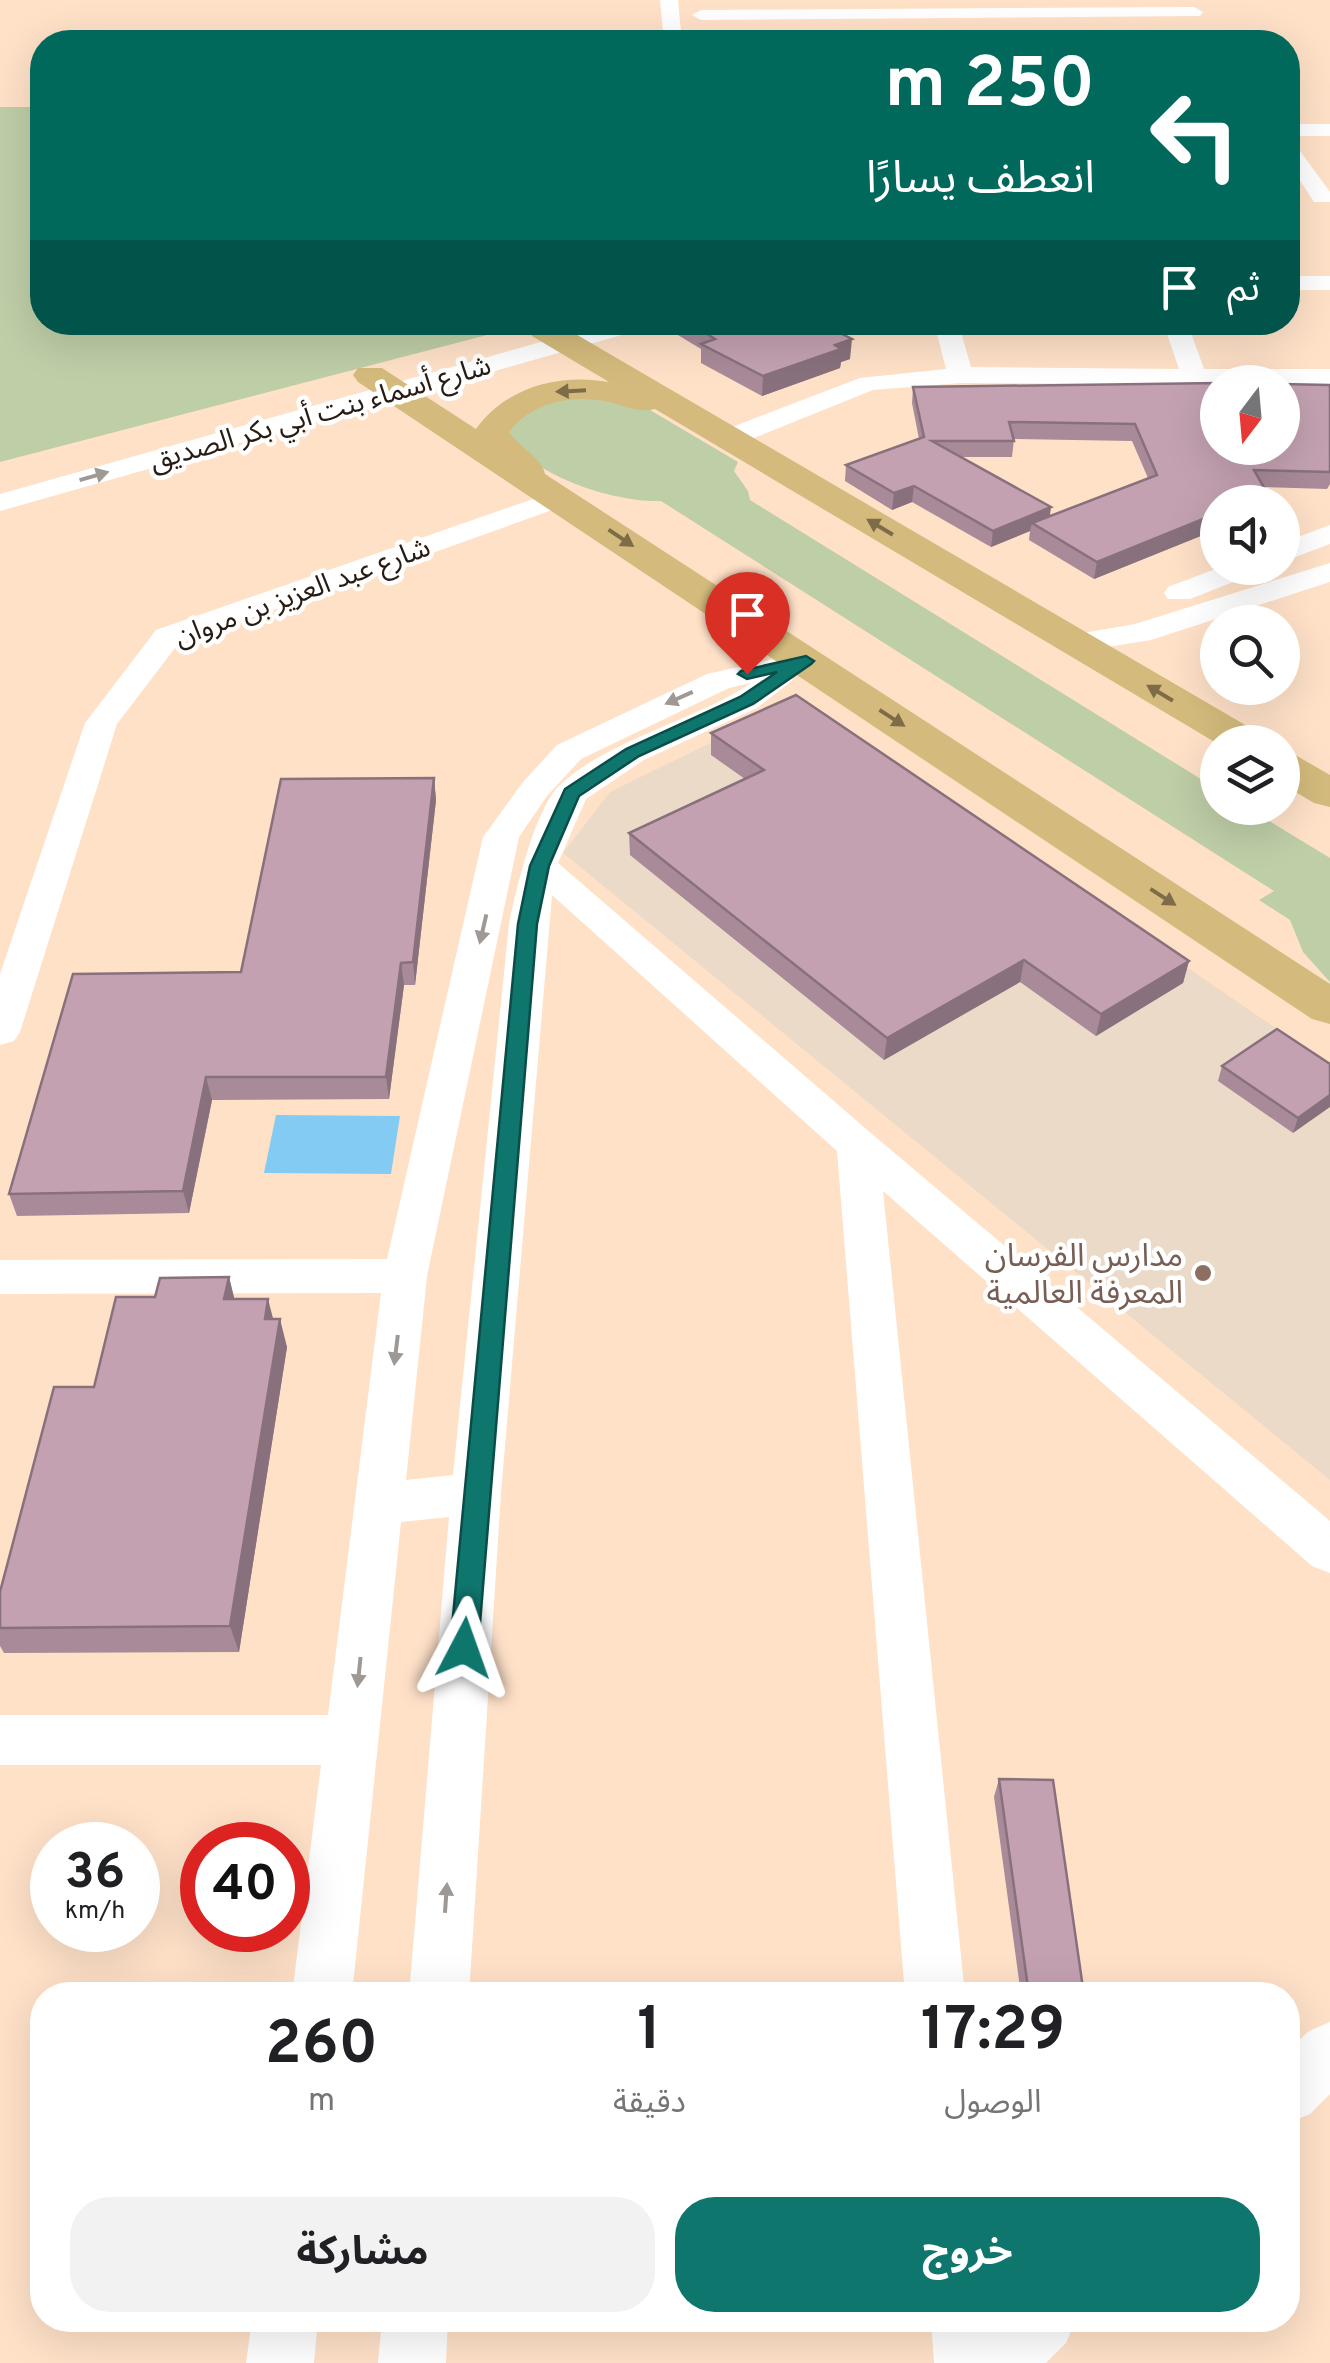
<!DOCTYPE html>
<html lang="ar">
<meta charset="utf-8">
<style>
:root{--surface:#fff;--page:#f2f2f2;--text:#202124;--muted:#757577;--accent:#0f766e}
body{margin:0;font-family:Overpass,"Noto Sans Arabic",sans-serif;background:var(--page);color:var(--text);direction:rtl;height:100vh;display:flex;flex-direction:column;font-size:38px;white-space:nowrap}
*{box-sizing:border-box;margin:0}
p{font-size:32px;color:var(--muted)}
.icon{flex:none;width:55px;height:55px;fill:none;stroke:currentColor;stroke-width:2;stroke-linecap:round;stroke-linejoin:round}
.map{position:relative;flex:1;overflow:hidden;direction:ltr}
.panel{position:absolute;left:30px;top:1982px;width:1270px;height:350px;display:flex;flex-direction:column;background:var(--surface);border-radius:40px;box-shadow:0 10px 40px #0002;direction:rtl}
.panel>*{flex:none}
.banner{position:absolute;left:30px;top:30px;width:1270px;height:305px;border-radius:40px;box-shadow:0 10px 40px #0002;direction:rtl;background:#00695c;color:#fff;overflow:hidden}
.needle{width:65px;rotate:196deg}
.controls{position:absolute;left:1200px;top:365px;display:grid;gap:20px}
.controls a{display:grid;place-items:center;width:100px;height:100px;border-radius:50%;background:var(--surface);box-shadow:0 10px 40px #0002;font-size:50px}
.speed{position:absolute;left:30px;top:1822px;display:flex;gap:20px;font-size:50px;font-weight:700;text-align:center}
.speed>*{display:grid;place-content:center;width:130px;height:130px;border-radius:50%;background:var(--surface);box-shadow:0 10px 40px #0002;line-height:1}
.speed small{font-size:25px;font-weight:400}
.speed .limit{border:15px solid #d22;background:#fff;color:#111}
.pin{position:absolute;display:grid;place-items:center;width:85px;height:85px;color:#fff;margin:-102px -42px;border-radius:50% 50% 50% 0;rotate:-45deg;box-shadow:0 0 10px #0007}
.pin .icon{rotate:45deg}
.me{position:absolute;width:110px;margin:-55px;rotate:4deg;stroke-linejoin:round;filter:drop-shadow(0 0 8px #0008)}
.turn{display:flex;align-items:center;gap:35px;height:210px;padding:0 40px;font-size:45px}
.turn .icon{width:130px;height:130px;stroke-width:2.5}
.turn b{display:block;font-size:70px;line-height:85px}
.then{display:flex;align-items:center;height:95px;padding:0 40px;background:#0003;gap:20px;font-size:38px}
.eta{display:flex;justify-content:space-evenly;align-items:center;height:170px;text-align:center}
.eta b{font-size:60px;font-weight:700;line-height:70px}
.primary-button{display:flex;gap:20px;margin-top:auto;padding:20px 40px}
.primary-button a{flex:1;height:115px;border-radius:40px;background:var(--accent);color:#fff;font-size:40px;font-weight:700;line-height:115px;text-align:center}
.primary-button a+a{background:var(--page);color:var(--text)}
.map>svg:first-child{display:block}
.education{fill:#ebdac8}
.green{fill:#becea7}
.water{fill:#83cbf3}
.lines{fill:none;stroke-linecap:round;stroke-linejoin:round}
.minor{fill:#fff;fill-rule:evenodd}
.major{fill:#d4bb7d;fill-rule:evenodd}
.wall{fill:#a88a98;fill-rule:evenodd}
.shaded-wall{fill:#88717c}
.building{fill:#c3a1b1;stroke:#88717c;stroke-width:2.5}
.oneway{fill:#7e6c48}
.oneway2{fill:#9e9995}
.route{fill:#0f766e;stroke:#0a4d48;stroke-width:2.5}
.education-dot{fill:#8d6e63;stroke:#fff;stroke-width:4}
.labels{text-anchor:middle;stroke-width:9;stroke-linejoin:round;paint-order:stroke}
.far-street-label{font-size:28px;fill:#271c13;stroke:#fff}
.education-label{font-size:32px;fill:#785e54;stroke:#fff;text-anchor:end}
</style>
<div class="map">
<svg width="1330" height="2363" viewBox="0 0 1330 2363">
<rect width="100%" height="100%" fill="#ffe1c8"/>
<path class="education" d="M796,701l534,364v415l-767,-627 47,-61z"/>
<g class="green">
<path d="M0,107h42v215l491,1 -533,139z"/>
<path d="M562,393l66,4 110,65 -4,9 14,20 2,9 467,289 1,19h30l82,50v124l-27,-30 -13,-32 -31,-20 15,-9 -613,-390c-47,2 -139,-27 -158,-74z"/>
</g>
<path class="water" d="M276,1115l124,1 -9,58 -127,-1z"/>
<g class="lines">
<g class="minor">
<path d="M660,0h18l4,42h-18z"/>
<path d="M1194,7l9,5 -3,4 -499,4 -9,-5 9,-5z"/>
<rect x="1288" y="124" width="42" height="12"/>
<path d="M1288,142l7,2 35,48v10h-16l-26,-40z"/>
<rect x="1288" y="276" width="42" height="14"/>
<path d="M612,322h41l-3,5 -650,184v-17z"/>
<path d="M934,322h24l13,45 208,2 -16,-47h24l17,47h126v16l-370,-2 -87,7 -134,54 -10,2 -13,-8 3,-6 141,-54 86,-9z"/>
<path d="M559,490l10,2 4,6 -4,6 -391,140 -61,80 -97,308 -6,9 -14,4v-71l85,-251 71,-93z"/>
<path d="M1330,525v19l-48,18v-19z"/>
<path d="M1330,563v19l-179,58 -75,12 -11,-2 -5,-7 5,-7 70,-12z"/>
<path d="M1218,568h41l-5,6 -64,25h-22l-4,-6 4,-6z"/>
<path d="M805,652l11,2 5,7 -5,7 -27,6 4,6 -36,28 -113,52 -58,39 -28,64 314,271 458,387v52l-18,-7 -429,-375 82,804h-60l-68,-844 -285,-256 -51,598 -32,502h-60l40,-478 -48,5 -49,473h-60l29,-230h-321v-50h328l53,-422 -381,1v-34l387,-1 96,-422 6,-8 34,-47 34,-37 150,-71zM751,683c-56,38 -143,56 -192,103 -24,23 -43,105 -50,138l-56,551 -47,5 21,-204 92,-439 28,-41 34,-37 148,-71z"/>
<path d="M1330,2022v72l-20,20 -22,9v-73l21,-19z"/>
<path d="M252,2320h66l-4,43h-68z"/>
<path d="M382,2320h66l-2,43h-68z"/>
<path d="M931,2320h145l-10,23 -20,20h-112z"/>
</g>
<g class="major">
<path d="M532,322h23l704,411 6,9 -47,2 -563,-335c-17,4 -29,-3 -46,-7 -36,-8 -76,-1 -100,30 10,15 34,27 36,42l785,510v40l-18,-5 -954,-637 -5,-7 5,-7h24l94,61c31,-42 82,-56 133,-47l-77,-46 -5,-7z"/>
<path d="M1282,752l15,4 33,19v32l-16,-4 -32,-19z"/>
</g>
</g>
<g class="wall">
<path d="M668,322h150l32,37 -9,3 -1,6 -78,28 -61,-33v-14l-33,-20z"/>
<path d="M1330,385v99l-3,5 -63,-2 3,6 -2,9h-47v27l-124,50 -65,-39 1,-9 -39,16 -79,-45 -20,8 -47,-29 1,-16 73,-26 -7,-36 1,-16zM1014,439l118,2 16,37 -98,38 -89,-59h51z"/>
<path d="M711,733l478,228 -6,22 -87,53 -76,-54 -136,78 -254,-205 -1,-22 116,-54 -34,-24z"/>
<path d="M434,778l2,22 -21,185h-11l-15,114 -177,1 -23,113 -172,3 -8,-22 232,-222z"/>
<path d="M1330,1064l-37,69 -75,-52 4,-15z"/>
<path d="M229,1277l5,22 39,20 14,28 -48,305 -235,1 -4,-7v-54l94,-205 61,-90z"/>
<path d="M999,1779l85,216h-63l-27,-198z"/>
</g>
<g class="shaded-wall">
<path d="M852,339l-2,20 -9,3 -1,6 -78,28 1,-20z"/>
<path d="M914,486l-2,16 -20,8 2,-17z"/>
<path d="M1267,493l-2,9h-20z"/>
<path d="M1051,507l-2,17 -17,-1 -2,8 -39,16 2,-16z"/>
<path d="M1218,513v16l-124,50 3,-17z"/>
<path d="M434,778l2,22 -21,185 -2,-23z"/>
<path d="M1024,960l-4,22 -136,78 3,-22z"/>
<path d="M1189,961l-6,22 -87,53 5,-22z"/>
<path d="M401,963l3,22 -15,114 -3,-22z"/>
<path d="M206,1077l6,23 -23,113 -6,-22z"/>
<path d="M1330,1095v12l-37,26 5,-15z"/>
<path d="M229,1277l7,28 -12,-6z"/>
<path d="M268,1299l7,27 -10,-7z"/>
<path d="M280,1319l7,28 -48,305 -9,-26z"/>
</g>
<g class="building">
<path d="M688,322h130l34,17 -17,6 6,4 -78,27 -62,-32 14,-5z"/>
<path d="M1218,383v65h64v-64l48,1v87l-76,-2 13,23 -22,9h-27v11l-121,49 -65,-39 125,-48 -22,-51 -126,-2 5,19h-82l119,66 -58,24 -79,-45 -20,7 -48,-28 78,-28 -11,-50z"/>
<path d="M796,695l393,266 -88,53 -77,-54 -137,78 -258,-205 135,-63 -53,-37z"/>
<path d="M434,778l-21,184 -12,1 -15,114h-180l-23,114 -174,3 64,-220 168,-2 40,-193z"/>
<path d="M1277,1029l53,35v31l-32,23 -76,-52z"/>
<path d="M229,1277l-5,22h44l-3,20h15l-50,307 -230,2v-36l54,-205h40l22,-90h39l5,-19z"/>
<path d="M999,1779l54,1 31,215h-55z"/>
</g>
<defs><path id="oneway-solid" d="M-6-.8H1V-3.2L6.5 0L1 3.2V.8H-6Z" transform="scale(2.5)"/></defs>
<g class="oneway">
<use href="#oneway-solid" transform="translate(571 391) rotate(177)"/>
<use href="#oneway-solid" transform="translate(880 527) rotate(-149)"/>
<use href="#oneway-solid" transform="translate(621 538) rotate(34)"/>
<use href="#oneway-solid" transform="translate(1160 693) rotate(-149)"/>
<use href="#oneway-solid" transform="translate(892 718) rotate(33)"/>
<use href="#oneway-solid" transform="translate(1163 897) rotate(33)"/>
</g>
<g class="oneway2">
<use href="#oneway-solid" transform="translate(94 476) rotate(-16)"/>
<use href="#oneway-solid" transform="translate(679 698) rotate(156)"/>
<use href="#oneway-solid" transform="translate(483 929) rotate(103)"/>
<use href="#oneway-solid" transform="translate(396 1350) rotate(97)"/>
<use href="#oneway-solid" transform="translate(359 1672) rotate(96)"/>
<use href="#oneway-solid" transform="translate(446 1898) rotate(-86)"/>
</g>
<path class="route" d="M806,656l8,5 -3,3 -58,40 -114,52 -60,40 -30,70 -12,58 -59,724 -4,8 -10,4 -10,-4 -4,-8 68,-724 12,-58 35,-77 61,-40 114,-52 37,-25 -30,7 -9,-5 3,-3z"/>
<circle class="education-dot" cx="1203" cy="1273" r="10"/>
<g class="labels">
<g class="far-street-label">
<text transform="translate(320 412) rotate(-16)" y="10">شارع أسماء بنت أبي بكر الصديق</text>
<text transform="translate(302 591) rotate(-20)" y="10">شارع عبد العزيز بن مروان</text>
</g>
<g class="education-label">
<text x="1183" y="1266">مدارس الفرسان<tspan x="1183" dy="37">المعرفة العالمية</tspan></text>
</g>
</g>
</svg>
<div class="controls">
<a><svg class="needle" viewBox="-14 -14 28 28"><path d="M0-13l5 13h-10z" fill="#e53935"/><path d="M0 13l5-13h-10z" fill="#757577"/></svg></a>
<a><svg class="icon" aria-label="sound" viewBox="0 0 24 24"><path d="M4 9h4l5-4v14l-5-4H4zM17 9q2 3 0 6"/></svg></a>
<a><svg class="icon" aria-label="search" viewBox="0 0 24 24"><circle cx="10" cy="10" r="6"/><path d="M15 15l6 6"/></svg></a>
<a><svg class="icon" aria-label="layers" viewBox="0 0 24 24"><path d="M12 4l9 5-9 5-9-5zM3 14l9 5 9-5"/></svg></a>
</div>
<div class="speed"><div>36<small>km/h</small></div><div class="limit">40</div></div>
<div class="pin" style="left:747px;top:674px;background:#d93025"><svg class="icon" aria-label="arrive" viewBox="0 0 24 24"><path d="M6 21V4h12l-3 4 3 4H6"/></svg></div>
<svg class="me" style="left:464px;top:1648px" viewBox="-20 -20 40 40"><path d="M0-17L14 15 0 8-14 15z" fill="#0f766e" stroke="#fff" stroke-width="4"/></svg>
<div class="banner">
<div class="turn"><svg class="icon" aria-label="left" viewBox="0 0 24 24"><path d="M17 20v-9H6M10 6l-5 5 5 5"/></svg><div><b>250 m</b>انعطف يسارًا</div></div>
<div class="then">ثم<svg class="icon" aria-label="arrive" viewBox="0 0 24 24"><path d="M6 21V4h12l-3 4 3 4H6"/></svg></div>
</div>
<section class="panel">
<div class="eta">
<div><b>17:29</b><p>الوصول</p></div>
<div><b>1</b><p>دقيقة</p></div>
<div><b>260</b><p>m</p></div>
</div>
<div class="primary-button"><a>خروج</a><a>مشاركة</a></div>
</section>
</div>
